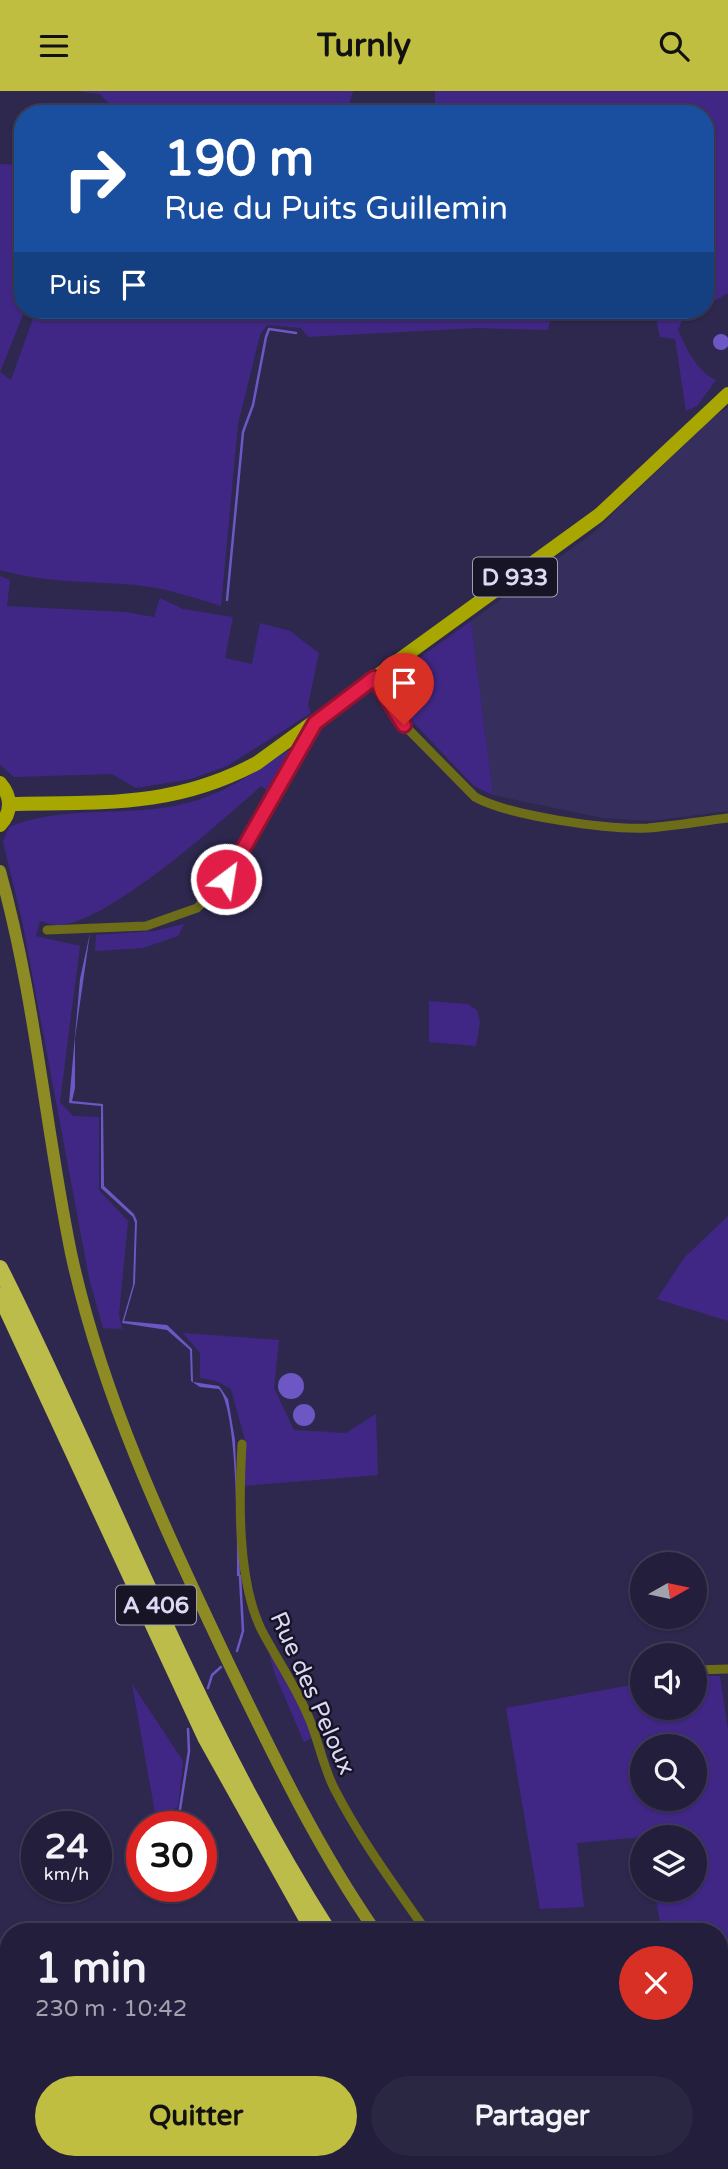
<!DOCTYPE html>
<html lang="fr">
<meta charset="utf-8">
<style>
:root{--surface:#221e3b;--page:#2a2742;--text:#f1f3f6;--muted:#a2a2af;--line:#3f3c55;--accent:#bfbe41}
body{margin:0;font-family:"Varela Round",sans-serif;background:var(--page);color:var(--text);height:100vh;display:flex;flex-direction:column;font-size:26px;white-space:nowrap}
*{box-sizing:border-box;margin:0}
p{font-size:23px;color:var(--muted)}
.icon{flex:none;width:38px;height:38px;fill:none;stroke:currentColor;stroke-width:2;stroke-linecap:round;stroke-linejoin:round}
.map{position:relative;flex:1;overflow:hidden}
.sheet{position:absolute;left:0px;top:1832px;width:728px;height:247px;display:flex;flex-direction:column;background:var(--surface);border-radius:28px 28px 0 0;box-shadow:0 2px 5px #0004,0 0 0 2px var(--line)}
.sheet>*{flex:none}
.guide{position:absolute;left:14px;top:14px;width:700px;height:214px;border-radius:28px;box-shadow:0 2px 5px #0004,0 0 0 2px var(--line);background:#1a4fa0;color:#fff;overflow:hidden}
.needle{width:46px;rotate:81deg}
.controls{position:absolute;left:630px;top:1461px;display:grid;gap:14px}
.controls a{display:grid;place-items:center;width:77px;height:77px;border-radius:50%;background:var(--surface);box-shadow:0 2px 5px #0004,0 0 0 2px var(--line);font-size:35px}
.speed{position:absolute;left:21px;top:1720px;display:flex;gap:14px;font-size:35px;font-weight:700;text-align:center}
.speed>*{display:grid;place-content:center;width:91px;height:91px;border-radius:50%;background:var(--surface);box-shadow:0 2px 5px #0004,0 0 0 2px var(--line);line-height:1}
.speed small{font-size:18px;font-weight:400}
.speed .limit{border:10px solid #d22;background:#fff;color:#111}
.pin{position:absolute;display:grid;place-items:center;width:60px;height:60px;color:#fff;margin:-72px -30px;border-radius:50% 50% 50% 0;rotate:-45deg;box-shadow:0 0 7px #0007}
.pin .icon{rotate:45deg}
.me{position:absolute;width:77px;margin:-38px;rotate:31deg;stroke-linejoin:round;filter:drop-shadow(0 0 5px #0008)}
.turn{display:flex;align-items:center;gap:24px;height:147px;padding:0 35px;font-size:32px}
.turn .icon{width:91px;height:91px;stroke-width:2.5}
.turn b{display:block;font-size:49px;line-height:60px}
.then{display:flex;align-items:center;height:66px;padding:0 35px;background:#0003;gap:14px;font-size:26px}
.round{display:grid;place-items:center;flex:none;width:74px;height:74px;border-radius:37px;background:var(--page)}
.headline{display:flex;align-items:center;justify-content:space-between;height:119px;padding:0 35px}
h1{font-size:42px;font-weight:700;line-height:52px}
.button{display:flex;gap:14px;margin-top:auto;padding:14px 35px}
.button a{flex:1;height:80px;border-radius:42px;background:var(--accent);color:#111;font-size:28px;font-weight:700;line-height:80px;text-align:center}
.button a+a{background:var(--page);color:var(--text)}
header{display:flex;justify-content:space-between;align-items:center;height:91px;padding:0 35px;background:var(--accent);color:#111;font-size:32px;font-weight:700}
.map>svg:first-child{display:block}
.built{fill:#362f5d}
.green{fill:#402785;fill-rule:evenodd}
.water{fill:#6d57c5}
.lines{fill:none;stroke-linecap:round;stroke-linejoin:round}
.stream{stroke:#6d57c5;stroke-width:2.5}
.minor{stroke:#6c6c19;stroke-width:9}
.secondary{stroke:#8d8c24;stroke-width:12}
.primary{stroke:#a8a600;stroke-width:14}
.motorway{stroke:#bcbc4b;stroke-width:16}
.route-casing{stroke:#92132f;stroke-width:18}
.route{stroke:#e11d48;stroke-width:12}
.labels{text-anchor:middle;stroke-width:5;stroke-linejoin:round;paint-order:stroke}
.shield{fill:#171426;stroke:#a09eb6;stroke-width:2}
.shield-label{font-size:23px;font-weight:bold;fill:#dbd9f3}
.street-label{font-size:24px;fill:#dbd9f3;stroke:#171426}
</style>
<header><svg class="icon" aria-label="menu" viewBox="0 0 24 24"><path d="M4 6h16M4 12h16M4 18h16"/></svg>Turnly<svg class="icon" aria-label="search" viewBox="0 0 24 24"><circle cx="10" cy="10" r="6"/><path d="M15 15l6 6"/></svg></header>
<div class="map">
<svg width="728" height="2078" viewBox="0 0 728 2078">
<rect width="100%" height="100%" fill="#2e284f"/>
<path class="built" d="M728,316v404l-78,10 -47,-3 -110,-23 -22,-174 121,-87 119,-115z"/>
<g class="green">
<path d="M75,0h278l-7,23h-237l1,-9 -10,-11z"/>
<path d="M435,0h293v202l-23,13v-192h-270z"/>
<path d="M0,73l23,1 2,145 -25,62 11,8 25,-70h516l-4,20 -72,-2 -168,9 -7,-9 -34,-3 -7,10 -22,89 -17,182c-28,-9 -56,-18 -85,-21 -47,-4 -91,-2 -136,-15z"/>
<path d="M654,219h44l-15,9 -5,11c8,18 19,42 38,50l-19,26 -11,5 -11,-72 -15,-2z"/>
<path d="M0,485l10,4 -3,26 118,6 29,5 6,-19 23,11 50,8 -8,41 27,6 8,-41 30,8 29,22 -11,52 3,8 -84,53 -36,13 -55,9 -24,-14 -98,3 -14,-12z"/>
<path d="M471,530l22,174 -19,-9 -62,-65 -16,-18 -9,-22z"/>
<path d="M298,653l-28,49 -9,-7c-39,34 -155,140 -205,139 -5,0 -11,-3 -16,-4l-4,15 44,10 -20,156 13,14 26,1v73l29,31 -9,94 3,14 -19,-1 -14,-50 -67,-358 -19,-78 6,-15c53,-22 114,-10 170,-22 45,-9 81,-37 119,-61z"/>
<path d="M184,833l-6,12 -35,12 -48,3 1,-16 58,-4z"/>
<path d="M429,910l38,3 10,6 3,12 -4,24 -47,-4z"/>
<path d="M728,1125v105l-71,-22 27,-41z"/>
<path d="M183,1242l96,7 -5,48 20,42 52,3 30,-19 2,61 -135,11 3,-42 -15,-55 -15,-8 -16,-3v-25z"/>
<path d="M266,1550l42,83 4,14 -8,4 -30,-70z"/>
<path d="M695,1585h25l8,54v340h-9v-138h-57l-8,-42h41v-53h-53l-65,6 7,64 -44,2 -34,-201 136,-25v25h53zM642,1656h53v52h-53z"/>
<path d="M132,1593l51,77 -5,46 -22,11z"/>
</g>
<g class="water">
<circle cx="721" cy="251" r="8"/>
<path d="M90,842l-15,105v50l-3,13 31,3 1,82 30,28 3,7 -2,62 -11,38 43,4 25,24 1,33 26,4 9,13 7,41 5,136h-3c0,-34 1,-166 -18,-187l-19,-2 -9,-6 -1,-31 -23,-20 -45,-7 11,-38 2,-62 -2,-6 -32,-29v-82l-32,-3 11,-124z"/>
<circle cx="291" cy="1295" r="13"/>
<circle cx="304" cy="1324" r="11"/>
</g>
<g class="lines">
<g class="stream">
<path d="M227,509l16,-168 10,-27 13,-68 3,-8 27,4"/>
<path d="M237,1560l6,-20 -3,-55"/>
<path d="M208,1597l4,-13 9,-8"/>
<path d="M180,1718l9,-58 -1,-22"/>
</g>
<g class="minor">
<path d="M374,587l30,47 71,72c34,19 133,33 173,31 27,-2 54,-7 80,-10"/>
<path d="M47,839l99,-4 51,-18 29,-29 88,-154"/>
<path d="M242,1353c-3,54 -5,135 19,185 16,31 37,60 50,94 8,21 13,45 23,65 26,51 60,97 93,144"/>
<path d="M696,1579l32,-1"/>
<path d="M719,2047l9,-1"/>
<path d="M600,2070l7,8"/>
<path d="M647,2078l11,-8"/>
</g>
<g class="secondary">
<path d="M0,780c35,125 45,255 71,382 31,144 94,276 157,409 44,91 90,187 148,270"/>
<path d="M550,2070l7,8"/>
</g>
<g class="primary">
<path d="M0,692c12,14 12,29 0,42"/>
<path d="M10,713c92,-2 163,4 247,-41l342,-248 129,-121"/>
</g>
<g class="motorway">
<path d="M0,1177c111,221 195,455 329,664"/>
<path d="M0,1204l205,442 109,195"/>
<path d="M477,2070l6,8"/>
<path d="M492,2070l7,8"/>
</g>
</g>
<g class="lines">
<g class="route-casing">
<path id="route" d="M226,788l89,-156 59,-45 30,47"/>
</g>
<use href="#route" class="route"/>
</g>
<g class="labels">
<g class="shield">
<rect x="473" y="466.5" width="84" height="39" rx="5"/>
<rect x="116" y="1494.5" width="80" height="39" rx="5"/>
</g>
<g class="shield-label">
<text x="515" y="494">D 933</text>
<text x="156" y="1522">A 406</text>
</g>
<g class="street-label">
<text transform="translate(313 1602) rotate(66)" y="8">Rue des Peloux</text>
</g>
</g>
</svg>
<div class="controls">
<a><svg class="needle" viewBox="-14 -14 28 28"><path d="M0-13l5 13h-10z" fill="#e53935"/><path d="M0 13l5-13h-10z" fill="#a2a2af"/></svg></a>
<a><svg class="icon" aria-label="sound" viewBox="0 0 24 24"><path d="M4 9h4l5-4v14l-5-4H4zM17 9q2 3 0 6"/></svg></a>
<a><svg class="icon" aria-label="search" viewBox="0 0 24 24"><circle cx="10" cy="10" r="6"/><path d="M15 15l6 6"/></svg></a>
<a><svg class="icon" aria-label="layers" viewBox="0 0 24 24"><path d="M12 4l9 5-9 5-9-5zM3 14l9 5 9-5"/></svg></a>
</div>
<div class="speed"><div>24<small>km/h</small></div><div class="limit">30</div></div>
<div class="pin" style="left:404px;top:634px;background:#d93025"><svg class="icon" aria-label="arrive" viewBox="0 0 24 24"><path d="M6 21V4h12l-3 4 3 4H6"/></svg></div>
<svg class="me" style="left:226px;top:788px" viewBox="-20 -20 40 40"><circle r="17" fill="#e11d48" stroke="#fff" stroke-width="3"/><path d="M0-11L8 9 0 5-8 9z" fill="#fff"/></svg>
<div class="guide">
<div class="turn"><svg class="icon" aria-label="right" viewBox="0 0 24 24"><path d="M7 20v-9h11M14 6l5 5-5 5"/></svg><div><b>190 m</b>Rue du Puits Guillemin</div></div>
<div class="then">Puis<svg class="icon" aria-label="arrive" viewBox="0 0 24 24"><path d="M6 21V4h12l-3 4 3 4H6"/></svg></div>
</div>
<section class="sheet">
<div class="headline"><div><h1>1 min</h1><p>230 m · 10:42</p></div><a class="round" style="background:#d93025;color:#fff"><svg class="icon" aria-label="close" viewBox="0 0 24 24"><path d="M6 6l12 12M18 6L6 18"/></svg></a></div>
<div class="button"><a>Quitter</a><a>Partager</a></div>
</section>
</div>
